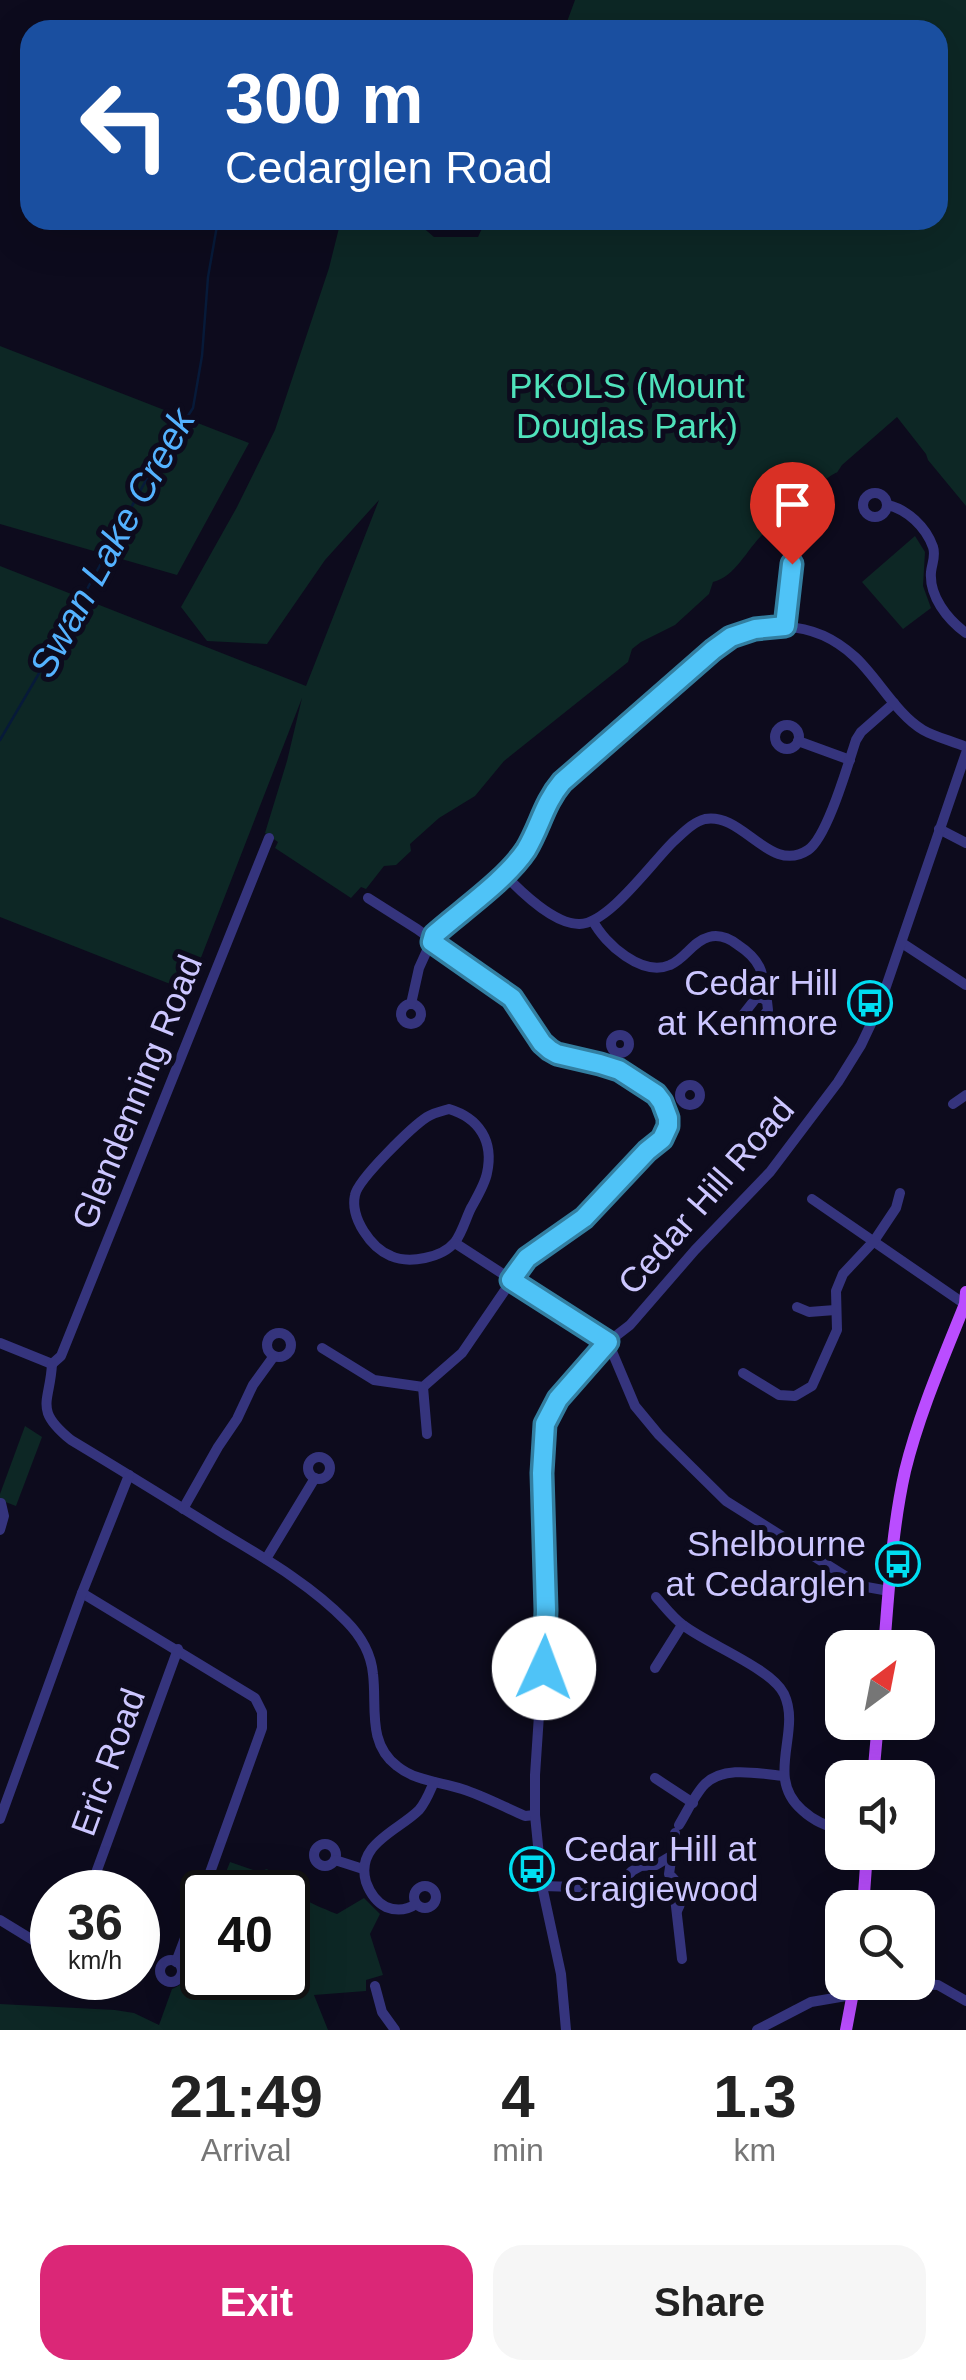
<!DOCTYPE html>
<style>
:root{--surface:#fff;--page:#f6f6f6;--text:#222;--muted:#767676;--accent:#db2777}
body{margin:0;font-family:Helvetica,sans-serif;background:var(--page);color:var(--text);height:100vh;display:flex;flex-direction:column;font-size:38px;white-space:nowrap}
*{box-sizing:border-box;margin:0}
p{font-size:32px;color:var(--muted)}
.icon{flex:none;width:55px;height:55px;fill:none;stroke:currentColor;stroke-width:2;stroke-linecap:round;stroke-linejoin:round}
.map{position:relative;height:2030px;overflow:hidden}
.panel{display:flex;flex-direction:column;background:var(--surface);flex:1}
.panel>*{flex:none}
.guide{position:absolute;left:20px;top:20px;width:928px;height:210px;border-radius:30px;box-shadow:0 10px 40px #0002;background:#1a4fa0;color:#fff;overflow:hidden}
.needle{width:65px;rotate:32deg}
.controls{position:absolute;left:825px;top:1630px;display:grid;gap:20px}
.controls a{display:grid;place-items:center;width:110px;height:110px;border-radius:20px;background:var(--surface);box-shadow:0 10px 40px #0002;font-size:50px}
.speed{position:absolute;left:30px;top:1870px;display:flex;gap:20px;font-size:50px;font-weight:700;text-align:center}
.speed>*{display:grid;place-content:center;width:130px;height:130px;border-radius:50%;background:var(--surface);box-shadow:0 10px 40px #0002;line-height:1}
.speed small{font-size:25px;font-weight:400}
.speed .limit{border:5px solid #111;border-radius:15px;background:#fff;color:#111}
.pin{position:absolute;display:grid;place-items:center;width:85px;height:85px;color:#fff;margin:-102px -42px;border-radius:50% 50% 50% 0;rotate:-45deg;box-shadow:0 0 10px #0007}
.pin .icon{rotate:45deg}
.me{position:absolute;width:110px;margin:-55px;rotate:2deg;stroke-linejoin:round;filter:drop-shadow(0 0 8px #0008)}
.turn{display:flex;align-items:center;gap:35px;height:210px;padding:0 40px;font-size:45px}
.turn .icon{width:130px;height:130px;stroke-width:2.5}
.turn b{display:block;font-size:70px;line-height:85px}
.eta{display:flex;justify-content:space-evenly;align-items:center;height:170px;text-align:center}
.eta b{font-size:60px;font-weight:800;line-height:70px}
.button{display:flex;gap:20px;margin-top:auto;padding:20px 40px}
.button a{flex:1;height:115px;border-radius:30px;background:var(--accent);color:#fff;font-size:40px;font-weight:800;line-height:115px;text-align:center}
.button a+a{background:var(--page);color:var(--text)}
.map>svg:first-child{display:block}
.green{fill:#0d2725}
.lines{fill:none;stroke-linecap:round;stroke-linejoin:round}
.stream{stroke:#071a39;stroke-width:2.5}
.minor{stroke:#35347d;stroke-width:10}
.major{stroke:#ba4dff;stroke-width:12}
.route-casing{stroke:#337fa1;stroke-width:25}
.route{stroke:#4fc3f7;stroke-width:18}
.labels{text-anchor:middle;stroke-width:10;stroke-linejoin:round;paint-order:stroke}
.park-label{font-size:35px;fill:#4fe2bb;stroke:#0d0b1d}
.poi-label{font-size:35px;fill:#ccc6ff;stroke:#0d0b1d;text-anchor:end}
.street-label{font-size:35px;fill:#ccc6ff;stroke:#0d0b1d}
.water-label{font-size:38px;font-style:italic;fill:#54b2ff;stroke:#0d0b1d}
</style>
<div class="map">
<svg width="966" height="2030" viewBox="0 0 966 2030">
<rect width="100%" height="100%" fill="#0d0b1d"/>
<g class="green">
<path d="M575,0h391v506l-38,-46 -2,-6 -29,-37 -55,48c-9,13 0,3 -13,12 -17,11 -26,23 -32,42 -8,2 -18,3 -24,7 -23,14 -34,50 -60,56l-4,12 -34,31 -34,17 -9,7 -4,13 -124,99 -29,35 -36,22 -29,26 1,7 -15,14 -12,1 -18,23 -5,-2 -10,11 -76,-50 3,-6 -13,-9 22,-72 15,-63 -114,293 -188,-74v-351l306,120 73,-186 -54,60 -58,84 -60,-3 -26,-34 56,-100 38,-77 54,-162 12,-48h73l20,17h44l8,-17h452v-190h-374z"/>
<path d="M0,346l249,97 -72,132 -177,-51z"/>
<path d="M915,536l10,16 -2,34 8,22 -28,21 -41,-47z"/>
<path d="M25,1426l17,11 -26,69 -16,-6v-6z"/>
<path d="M230,1862l29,10 8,-3c24,25 37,32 70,45l27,-16 16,16 -10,20 13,41 -17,5v11l-52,4 14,35h-328v-26l115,6 19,3 25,12 13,-36c20,-6 24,-34 30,-53v42h86v-86h-70z"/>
</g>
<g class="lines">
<path class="stream" d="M0,740l72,-123 73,-135 48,-74 9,-52 6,-79 10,-57"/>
<g class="minor">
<circle cx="875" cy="505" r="12"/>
<path d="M887,505c20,4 39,22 46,42 3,9 -1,16 -2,25 -2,24 16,47 35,61"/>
<path d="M785,626l7,-62"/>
<circle cx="787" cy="737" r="12"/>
<path d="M798,741l52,19"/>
<path d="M939,829l27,14"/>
<path d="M504,874c16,17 50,50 75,50 29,1 74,-63 95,-83 9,-8 19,-19 31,-22 38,-7 65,56 103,31 19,-12 40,-86 48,-110l5,-8 33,-29"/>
<path d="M593,921c12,23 49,56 77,44 15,-6 23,-24 39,-28 11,-3 20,1 29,8 20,13 29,28 24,53"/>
<path d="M902,943l64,42"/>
<path d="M756,998h6l5,3 1,9 -12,16 -10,1 -4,-5v-6z"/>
<circle cx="411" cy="1014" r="10"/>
<path d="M411,1004l8,-36 15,-33 81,-71 12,-15 24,-54 11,-14 151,-131c45,-32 100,-32 142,7 22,20 42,58 68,73 12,7 29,11 43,17"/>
<circle cx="620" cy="1044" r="9"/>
<circle cx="690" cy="1095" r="10"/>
<path d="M953,1104l13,-9"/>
<path d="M449,1109c30,9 45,32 38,64 -2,11 -10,24 -16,35 -5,10 -9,25 -16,34 -13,16 -46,22 -64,14 -20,-8 -41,-38 -36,-61 3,-16 58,-69 72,-78 6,-4 15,-6 22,-8z"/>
<path d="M812,1199l154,106"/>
<path d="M455,1243l153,99 27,64 24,29 67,66 135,85 28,5"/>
<path d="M797,1307l12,5 26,-2"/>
<circle cx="279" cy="1345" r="12"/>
<path d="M0,1343l52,21"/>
<path d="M322,1348l52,32 49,7 39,-34 65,-95 57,-40 63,-67 14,-12 7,-13 1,-8 -7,-17 -6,-6 -37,-24 -19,-8 -43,-9 -7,-4 -8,-7 -30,-45 -95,-69 -49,-31"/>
<path d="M52,1364c-2,39 -19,45 19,76 50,30 100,61 150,92 43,26 89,52 125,89 14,14 25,32 27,53 4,33 -6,69 24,92 18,15 44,16 65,23 22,7 42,18 63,27l10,-1"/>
<path d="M52,1364l9,-8 208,-518"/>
<path d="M743,1373l36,22 16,1 17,-10 25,-56 -1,-39 7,-17 31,-33 22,-33 4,-15"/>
<path d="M423,1387l4,47"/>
<circle cx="319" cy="1468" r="11"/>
<path d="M183,1509l35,-62 19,-28 16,-34 21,-29"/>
<path d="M0,1530l4,-14 -3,-13"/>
<path d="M266,1559l49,-81"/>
<path d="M82,1593l173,105 7,14v16l-59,164"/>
<path d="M656,1597c9,10 17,21 27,28 24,19 88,43 101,69 18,38 -20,83 18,116 12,11 25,17 40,19"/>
<path d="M655,1668l27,-43"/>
<path d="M655,1778l38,25"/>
<path d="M0,1819l82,-226 47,-118"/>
<path d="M679,1825c8,-13 16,-31 26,-41 19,-19 55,-10 79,-8"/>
<path d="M675,1833l-6,41 5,15 8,70"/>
<circle cx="325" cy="1855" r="11"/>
<path d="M335,1860l28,9"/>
<path d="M672,1877c11,11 12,21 5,34"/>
<circle cx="425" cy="1897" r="11"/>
<path d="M542,1886l68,2 10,-4 12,-13 9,-5 15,-1 15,-9"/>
<path d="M89,1892l89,-243"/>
<path d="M416,1904c-9,6 -20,7 -30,3 -10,-5 -16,-14 -20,-25 -11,-38 32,-51 53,-72 7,-8 11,-19 15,-28"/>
<path d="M0,1920l36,22 16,1"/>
<circle cx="171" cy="1971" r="11"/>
<path d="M176,1962l26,-69"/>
<path d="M375,1986l7,26 13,18"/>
<path d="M566,2030l-5,-56 -19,-88 -7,-71v-40l11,-165 -3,-137 2,-50 14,-24 49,-57 22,-17 65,-75 75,-78 68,-90 23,-37 18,-38 87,-254"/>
<path d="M757,2030l54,-28 105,-18 22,1 28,16"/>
</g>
<g class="major">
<path d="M884,1648c5,-59 8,-119 21,-177 14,-57 38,-112 60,-167l1,-12"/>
<path d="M873,1778l5,-56"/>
<path d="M863,1908l4,-56"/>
<path d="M846,2030l9,-48"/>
</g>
</g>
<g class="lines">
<g class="route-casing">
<path id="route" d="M544,1668l2,-58 -4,-137 3,-49 13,-25 50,-57 -97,-62 16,-22 57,-40 63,-67 15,-12 6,-13v-8l-6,-16 -6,-8 -37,-24 -19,-6 -43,-10 -7,-4 -8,-7 -30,-45 -80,-56 2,-7c27,-24 72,-55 92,-85 14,-23 18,-47 36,-68l151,-132 18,-13 24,-8 30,-3 7,-62"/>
</g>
<use href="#route" class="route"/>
</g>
<defs>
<g id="bus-ring" transform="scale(2.25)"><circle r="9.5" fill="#0d0b1d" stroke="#00ddf1" stroke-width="1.5"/><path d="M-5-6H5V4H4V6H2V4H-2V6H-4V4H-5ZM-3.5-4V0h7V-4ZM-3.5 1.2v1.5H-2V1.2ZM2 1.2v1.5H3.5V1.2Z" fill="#00ddf1"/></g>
</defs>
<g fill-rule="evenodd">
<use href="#bus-ring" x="870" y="1003"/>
<use href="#bus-ring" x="898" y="1564"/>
<use href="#bus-ring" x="532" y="1869"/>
</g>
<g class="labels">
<g class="park-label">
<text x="627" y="398">PKOLS (Mount<tspan x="627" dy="40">Douglas Park)</tspan></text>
</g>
<g class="poi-label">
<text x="838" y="995">Cedar Hill<tspan x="838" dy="40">at Kenmore</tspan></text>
<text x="866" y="1556">Shelbourne<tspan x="866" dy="40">at Cedarglen</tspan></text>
<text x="564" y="1861" text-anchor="start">Cedar Hill at<tspan x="564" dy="40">Craigiewood</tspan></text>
</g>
<g class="street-label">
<text transform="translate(137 1092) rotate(-68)" y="12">Glendenning Road</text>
<text transform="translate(706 1196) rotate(-49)" y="12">Cedar Hill Road</text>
<text transform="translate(108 1762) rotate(-70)" y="12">Eric Road</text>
</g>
<g class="water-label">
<text transform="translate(112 543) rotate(-61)" y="13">Swan Lake Creek</text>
</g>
</g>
</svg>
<div class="controls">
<a><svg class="needle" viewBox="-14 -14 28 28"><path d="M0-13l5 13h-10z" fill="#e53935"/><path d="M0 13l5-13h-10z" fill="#767676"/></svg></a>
<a><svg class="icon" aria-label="sound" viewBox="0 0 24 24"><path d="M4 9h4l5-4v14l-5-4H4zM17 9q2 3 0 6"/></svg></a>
<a><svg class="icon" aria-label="search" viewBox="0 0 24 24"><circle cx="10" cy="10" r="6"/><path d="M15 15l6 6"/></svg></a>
</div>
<div class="speed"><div>36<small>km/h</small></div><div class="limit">40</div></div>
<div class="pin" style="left:792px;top:564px;background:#d93025"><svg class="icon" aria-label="arrive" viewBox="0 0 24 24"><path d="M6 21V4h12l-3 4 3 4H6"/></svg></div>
<svg class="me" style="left:544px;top:1668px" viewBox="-20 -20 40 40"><circle r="19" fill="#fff"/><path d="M0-13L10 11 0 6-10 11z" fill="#4fc3f7"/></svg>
<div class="guide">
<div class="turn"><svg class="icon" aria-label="left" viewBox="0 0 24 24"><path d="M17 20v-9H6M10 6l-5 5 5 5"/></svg><div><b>300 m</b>Cedarglen Road</div></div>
</div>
</div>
<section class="panel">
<div class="eta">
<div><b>21:49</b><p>Arrival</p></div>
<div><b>4</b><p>min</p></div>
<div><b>1.3</b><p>km</p></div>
</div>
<div class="button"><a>Exit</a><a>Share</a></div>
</section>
